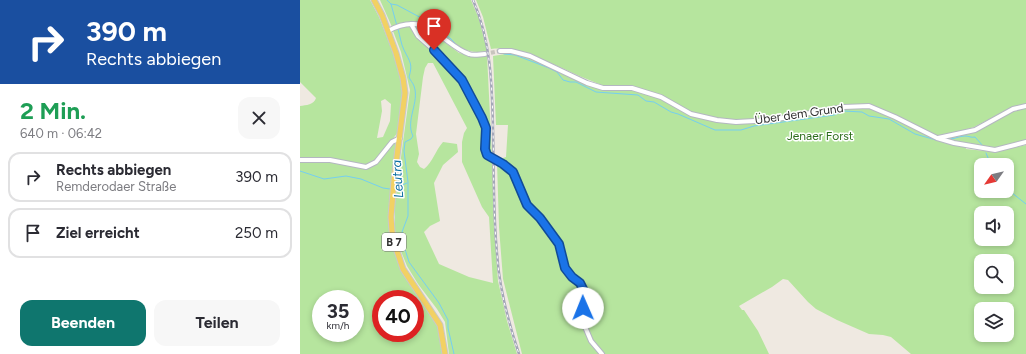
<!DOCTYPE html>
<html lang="de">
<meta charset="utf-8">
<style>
:root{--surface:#fff;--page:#f7f7f7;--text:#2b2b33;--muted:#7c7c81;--line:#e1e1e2;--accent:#0f766e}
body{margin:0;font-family:Figtree,sans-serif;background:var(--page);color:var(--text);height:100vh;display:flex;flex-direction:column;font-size:15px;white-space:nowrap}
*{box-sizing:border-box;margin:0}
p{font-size:13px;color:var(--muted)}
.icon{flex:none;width:22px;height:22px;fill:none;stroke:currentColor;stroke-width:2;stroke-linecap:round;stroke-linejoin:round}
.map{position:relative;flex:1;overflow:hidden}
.side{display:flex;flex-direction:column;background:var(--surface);width:300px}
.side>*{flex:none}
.hud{background:#1a4fa0;color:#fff;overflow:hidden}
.needle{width:26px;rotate:236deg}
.controls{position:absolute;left:674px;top:158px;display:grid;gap:8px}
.controls a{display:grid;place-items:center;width:40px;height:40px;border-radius:8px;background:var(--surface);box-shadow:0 2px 6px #0003;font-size:20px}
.speed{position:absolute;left:12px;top:290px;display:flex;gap:8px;font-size:20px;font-weight:700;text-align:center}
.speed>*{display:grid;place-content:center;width:52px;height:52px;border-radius:50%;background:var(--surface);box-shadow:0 2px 6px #0003;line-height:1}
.speed small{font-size:10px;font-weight:400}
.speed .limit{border:6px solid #d22;background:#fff;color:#111}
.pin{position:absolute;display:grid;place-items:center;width:34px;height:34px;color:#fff;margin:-41px -17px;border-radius:50% 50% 50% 0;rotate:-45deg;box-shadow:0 0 4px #0007}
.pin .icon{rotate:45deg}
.me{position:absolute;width:44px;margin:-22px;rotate:359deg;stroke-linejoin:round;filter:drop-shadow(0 0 3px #0008)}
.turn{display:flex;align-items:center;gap:14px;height:84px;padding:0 20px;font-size:18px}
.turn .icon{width:52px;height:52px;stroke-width:2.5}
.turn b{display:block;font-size:28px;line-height:34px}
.round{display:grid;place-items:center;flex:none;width:42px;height:42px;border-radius:12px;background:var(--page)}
.overview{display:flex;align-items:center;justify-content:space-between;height:68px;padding:0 20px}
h1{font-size:24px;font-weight:700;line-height:30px;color:#1e9e55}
.button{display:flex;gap:8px;margin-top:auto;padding:8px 20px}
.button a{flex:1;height:46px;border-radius:12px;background:var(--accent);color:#fff;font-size:16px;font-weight:700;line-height:46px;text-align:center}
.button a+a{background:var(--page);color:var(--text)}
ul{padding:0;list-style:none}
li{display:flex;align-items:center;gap:12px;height:50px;margin:0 8px 6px;padding:0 12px;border:2px solid var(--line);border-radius:12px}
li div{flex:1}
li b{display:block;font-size:15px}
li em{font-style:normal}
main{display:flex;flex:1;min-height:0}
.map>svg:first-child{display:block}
.green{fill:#b6e59e;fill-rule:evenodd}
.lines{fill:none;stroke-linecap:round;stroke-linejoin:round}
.stream{stroke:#75cff0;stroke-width:1}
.minor-tunnel{stroke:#c8c4bd;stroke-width:4;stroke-dasharray:4 2;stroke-linecap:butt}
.minor-casing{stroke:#b4b7c1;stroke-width:6}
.major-casing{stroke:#c9c9c9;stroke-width:7}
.minor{stroke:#fff;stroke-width:4}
.major{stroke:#f2d163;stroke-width:5}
.rail-casing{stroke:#a3a6b8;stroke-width:2.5}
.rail{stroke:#fff;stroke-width:1;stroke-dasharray:3;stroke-linecap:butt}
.minor-bridge-casing{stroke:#b4b7c1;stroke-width:6;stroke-linecap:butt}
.minor-bridge{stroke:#fff;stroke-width:4}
.route-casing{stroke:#114b97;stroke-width:10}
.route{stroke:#1a73e8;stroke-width:7}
.labels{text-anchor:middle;stroke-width:3;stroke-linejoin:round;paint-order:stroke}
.shield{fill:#fff;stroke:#6d6d6d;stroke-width:1}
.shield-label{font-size:11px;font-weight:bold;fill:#2e2e2e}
.street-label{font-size:12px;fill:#2e2e2e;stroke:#fff}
.park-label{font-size:12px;fill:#2c6e1b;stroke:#fff}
.water-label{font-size:13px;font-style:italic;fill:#0d6fa3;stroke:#fff}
</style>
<main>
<section class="side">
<div class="hud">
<div class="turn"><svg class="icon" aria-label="right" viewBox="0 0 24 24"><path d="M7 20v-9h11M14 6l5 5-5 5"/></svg><div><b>390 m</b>Rechts abbiegen</div></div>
</div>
<div class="overview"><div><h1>2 Min.</h1><p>640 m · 06:42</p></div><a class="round"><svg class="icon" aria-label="close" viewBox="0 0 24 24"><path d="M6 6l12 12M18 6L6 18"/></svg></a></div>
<ul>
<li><svg class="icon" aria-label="right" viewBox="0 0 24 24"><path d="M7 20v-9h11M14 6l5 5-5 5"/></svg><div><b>Rechts abbiegen</b><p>Remderodaer Straße</p></div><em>390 m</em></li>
<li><svg class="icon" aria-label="arrive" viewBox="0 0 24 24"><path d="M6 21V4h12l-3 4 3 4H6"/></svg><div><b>Ziel erreicht</b></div><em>250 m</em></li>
</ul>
<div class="button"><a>Beenden</a><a>Teilen</a></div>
</section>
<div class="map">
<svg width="726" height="354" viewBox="0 0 726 354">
<rect width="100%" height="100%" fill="#efe9e1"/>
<g class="green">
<path d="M0,0h70l9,17 16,41 8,31 -5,43 -21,28 2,1 18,-21 -7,76 6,40 43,69 4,29h-143v-248c6,-1 14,-1 16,-8l-16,-16zM85,99l6,5 -1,17 -7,16 -6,1 5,-27 -1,-10zM21,299h34v34h-34zM81,299h34v34h-34z"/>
<path d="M80,0h91l8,19 8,32c-30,7 -40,-21 -64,-28 -11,-3 -21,0 -31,4z"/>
<path d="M176,0h550v104l-13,3 -39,20 -13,4 14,-1 39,-20 12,-3v34l-26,8 -35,-4 1,4 29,3 31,-7v209h-115l-20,-17 -8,-2 -14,-1 -32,-14 -21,-11 -8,-7 -20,-22 -5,-1 -11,8 -33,19 3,4h2l14,21 11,23h-165l-9,-9 -10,-24v-29l-18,-25 -5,-16 -33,-44 -13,-32 -12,-12 -1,-5 3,-1 2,-32h-12l-3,-69 18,-3 18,4 70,31v-4c-12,-5 -25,-10 -37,-16 -22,-9 -46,-22 -71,-19l-8,-32zM681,165h26v26h-26zM681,213h26v26h-26zM681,261h26v26h-26zM681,309h26v26h-26z"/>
<path d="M107,26l5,2 48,49 9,23 5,4 9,18 1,23 8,15 2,68 4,53 9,40 10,33h-68l-4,-32 -8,-13 -19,-25 -11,-18 -9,-22 -3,-13v-29l15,-112 -9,-38 -8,-21zM128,63h5l34,65 -3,5 -2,9v20l20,45 7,10 4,66 -24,-6 -30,-13 -15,-32 6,-6 10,-5 -6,-38 9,-18 15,-13 -1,-8 -14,-2c-8,9 -10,20 -19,27l-4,-2 -3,-5 2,-8 -3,-20 7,-57 2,-9z"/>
<path d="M114,26l11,1 34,26 13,2h15l5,102 -6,-6v-23l-21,-45 -46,-48z"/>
<path d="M197,162l13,9 12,27 18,21 18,25 5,19 18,24 1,6 -1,24 9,25 10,12h-78l-19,-75 -4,-52z"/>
</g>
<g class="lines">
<g class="stream">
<path d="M87,0l4,4 6,22"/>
<path d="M91,4l6,1 30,16 23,17 9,9"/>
<path d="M98,29c2,7 3,15 6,21 6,12 9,14 5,27 1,3 4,6 5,9 6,16 -9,34 -1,50l-2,3 -6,3 -1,9 4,31v34l-6,16 2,14 5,16 30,41 9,17v8l6,26"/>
<path d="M204,54l11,1 34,13 8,4 6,8 7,2h6l20,10 42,3 8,6 8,1 17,10 7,2 37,16h26l13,-4 80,-11 10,-4 18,1 7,4 20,3 26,15 21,6"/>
<path d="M651,139c6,-1 10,-3 14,-3 4,0 6,2 10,1l8,9"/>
<path d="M686,153l5,12"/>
<path d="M0,171l24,8 22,-3 15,3 22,9 7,1"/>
<path d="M100,186l7,-3"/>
<path d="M707,189l19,15"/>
</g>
<path class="minor-tunnel" d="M185,54l15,-3"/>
<g class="minor-casing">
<g id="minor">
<path d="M111,24l7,12 16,14 28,30 23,45c2,10 -4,25 5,32"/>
<path d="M88,31c7,-4 15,-7 24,-7 21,-1 38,24 57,30 5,2 11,0 16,0"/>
<path d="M200,51h11l19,5 57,27 16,5h29l29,9 30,17 26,6 19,2 36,-2 71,-13 26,-1 26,11 42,21 17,5 41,7 31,-8"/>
<path d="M638,138l37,-8 38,-21 13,-3"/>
<path d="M0,160h30l36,7 10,-5 16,-20 8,-4"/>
<path d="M202,163l11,10 14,32 13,13 19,26 6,24 7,9 10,9 2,12 -1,24 8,19 11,13"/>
</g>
</g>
<g class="major-casing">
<path id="major" d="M74,0l8,15 14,38 7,25 2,15 -11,87 -3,37 1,14 3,14 8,24 37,56 5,29"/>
</g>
<use href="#minor" class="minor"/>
<use href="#major" class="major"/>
<g class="rail-casing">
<path id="rail" d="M173,0c18,41 19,84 20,128 1,42 0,84 4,125 2,35 11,68 22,101"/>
</g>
<use href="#rail" class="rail"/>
<g class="minor-bridge-casing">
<path id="minor-bridge" d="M190,157l12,6"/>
</g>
<use href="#minor-bridge" class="minor-bridge"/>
</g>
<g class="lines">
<g class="route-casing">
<path id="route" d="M134,50l28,30 20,38 4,10 -1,21 2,6 16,9 10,8 14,33 13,13 19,26 6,24 7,9 8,6 3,6v19"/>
</g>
<use href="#route" class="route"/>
</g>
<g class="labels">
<rect class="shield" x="82" y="233" width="24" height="18" rx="3"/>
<g class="shield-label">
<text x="94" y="246">B 7</text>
</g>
<g class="street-label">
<text transform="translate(499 114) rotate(-8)" y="4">Über dem Grund</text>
</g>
<g class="park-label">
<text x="520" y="140">Jenaer Forst</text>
</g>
<g class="water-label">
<text transform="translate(97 179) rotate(-94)" y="5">Leutra</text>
</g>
</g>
</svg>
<div class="controls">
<a><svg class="needle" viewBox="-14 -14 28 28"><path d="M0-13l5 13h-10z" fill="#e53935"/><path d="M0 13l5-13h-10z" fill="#7c7c81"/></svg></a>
<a><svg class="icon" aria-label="sound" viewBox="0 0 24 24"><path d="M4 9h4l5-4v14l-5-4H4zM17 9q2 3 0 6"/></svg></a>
<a><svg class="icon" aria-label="search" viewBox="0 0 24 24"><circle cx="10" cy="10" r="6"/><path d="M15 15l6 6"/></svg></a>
<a><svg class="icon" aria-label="layers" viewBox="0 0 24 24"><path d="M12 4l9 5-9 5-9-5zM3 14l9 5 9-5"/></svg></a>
</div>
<div class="speed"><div>35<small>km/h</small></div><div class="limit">40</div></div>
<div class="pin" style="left:134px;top:50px;background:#d93025"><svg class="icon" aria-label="arrive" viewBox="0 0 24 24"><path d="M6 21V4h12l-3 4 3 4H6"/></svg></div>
<svg class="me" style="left:283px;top:308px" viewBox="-20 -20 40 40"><circle r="19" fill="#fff"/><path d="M0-13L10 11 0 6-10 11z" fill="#1a73e8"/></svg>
</div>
</main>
